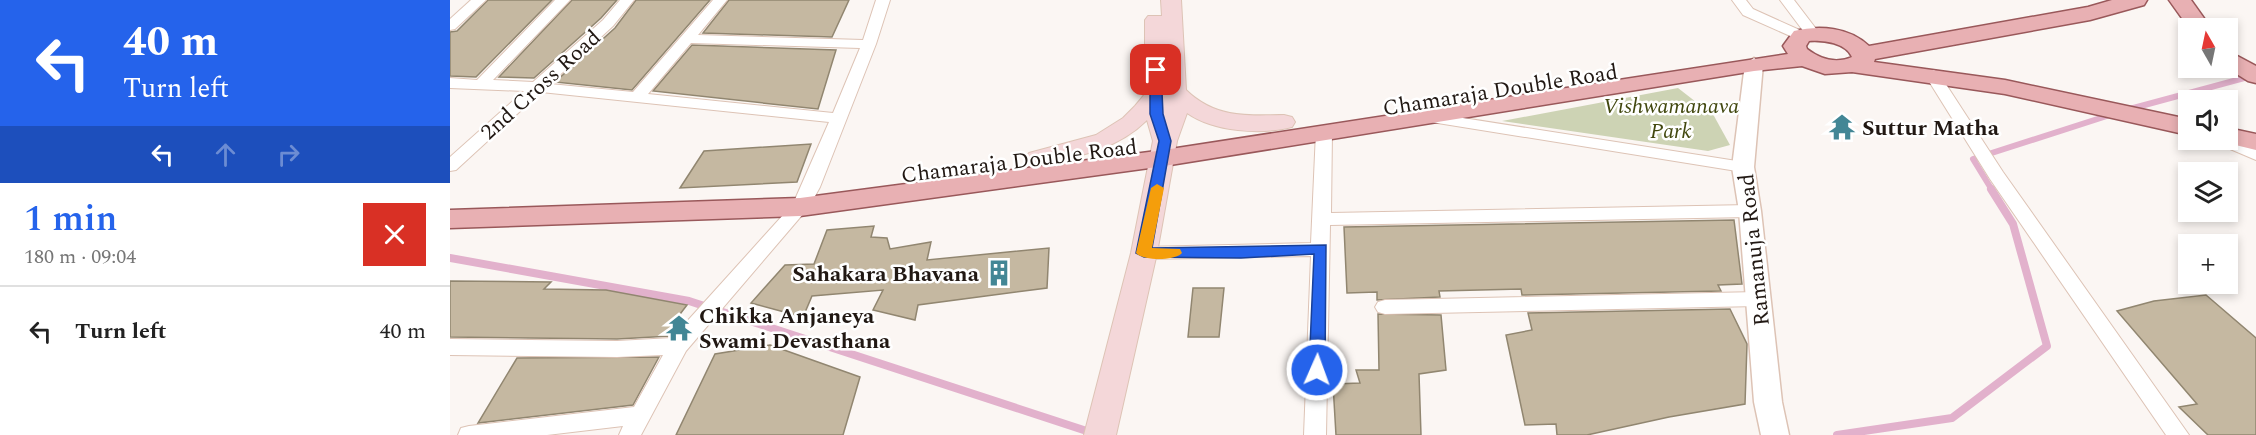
<!DOCTYPE html>
<meta charset="utf-8">
<style>
:root{--surface:#fff;--page:#f6f6f6;--text:#222;--muted:#767676;--line:#e0e0e0;--accent:#2563eb}
body{margin:0;font-family:Spectral,serif;background:var(--page);color:var(--text);height:100vh;display:flex;flex-direction:column;font-size:22px;white-space:nowrap}
*{box-sizing:border-box;margin:0}
p{font-size:20px;color:var(--muted)}
.icon{flex:none;width:33px;height:33px;fill:none;stroke:currentColor;stroke-width:2;stroke-linecap:round;stroke-linejoin:round}
.map{position:relative;flex:1;overflow:hidden}
.drawer{display:flex;flex-direction:column;background:var(--surface);width:450px}
.drawer>*{flex:none}
.banner{background:#2563eb;color:#fff;overflow:hidden}
.needle{width:39px;rotate:351deg}
.tools{position:absolute;left:1728px;top:18px;display:grid;gap:12px}
.tools a{display:grid;place-items:center;width:60px;height:60px;border-radius:0px;background:var(--surface);box-shadow:0 3px 9px #0003;font-size:30px}
.pin{position:absolute;display:grid;place-items:center;width:51px;height:51px;color:#fff;margin:-26px;border-radius:12px;box-shadow:0 3px 9px #0006}
.me{position:absolute;width:66px;margin:-33px;rotate:2deg;stroke-linejoin:round;filter:drop-shadow(0 0 4px #0008)}
.turn{display:flex;align-items:center;gap:21px;height:126px;padding:0 24px;font-size:27px}
.turn .icon{width:78px;height:78px;stroke-width:2.5}
.turn b{display:block;font-size:42px;line-height:51px}
.lanes{display:flex;align-items:center;height:57px;padding:0 24px;background:#0003;justify-content:center;gap:30px;direction:ltr}
.lanes .off{opacity:.35}
.round{display:grid;place-items:center;flex:none;width:63px;height:63px;border-radius:0px;background:var(--page)}
.overview{display:flex;align-items:center;justify-content:space-between;height:102px;padding:0 24px}
h1{font-size:36px;font-weight:600;line-height:45px;color:var(--accent)}
ul{padding:0;list-style:none}
li{display:flex;align-items:center;gap:18px;height:90px;padding:0 24px;border-top:2px solid var(--line)}
li div{flex:1}
li b{display:block;font-size:22px}
li em{font-style:normal}
main{display:flex;flex:1;min-height:0}
.map>svg:first-child{display:block}
.green{fill:#cdd3b4}
.lines{fill:none;stroke-linecap:round;stroke-linejoin:round}
.stream-far1{stroke:#e2b1cc;stroke-width:6}
.stream{stroke:#e2b1cc;stroke-width:8}
.building{fill:#c5b8a1;stroke:#918670;stroke-width:1.5}
.minor-casing{stroke:#ddc3b5;stroke-width:2}
.tertiary-casing{stroke:#ddc3b5;stroke-width:3}
.secondary-casing{stroke:#ddc3b5;stroke-width:2}
.primary-casing{stroke:#99585a;stroke-width:3}
.minor{fill:#fff;fill-rule:evenodd}
.tertiary{fill:#fff;fill-rule:evenodd}
.secondary{fill:#f4d7d9;fill-rule:evenodd}
.primary{fill:#e8b0b3;fill-rule:evenodd}
.route{fill:#2563eb;stroke:#184099;stroke-width:1.5}
.slow{fill:#f59e0b}
.labels{text-anchor:middle;stroke-width:5;stroke-linejoin:round;paint-order:stroke}
.street-label{font-size:22px;fill:#211813;stroke:#fff}
.park-label{font-size:22px;font-style:italic;fill:#42480f;stroke:#fff}
.poi-label{font-size:22px;font-weight:bold;fill:#211813;stroke:#fff;text-anchor:start}
</style>
<main>
<section class="drawer">
<div class="banner">
<div class="turn"><svg class="icon" aria-label="left" viewBox="0 0 24 24"><path d="M17 20v-9H6M10 6l-5 5 5 5"/></svg><div><b>40 m</b>Turn left</div></div>
<div class="lanes"><svg class="icon" aria-label="left" viewBox="0 0 24 24"><path d="M17 20v-9H6M10 6l-5 5 5 5"/></svg><svg class="icon off" aria-label="ahead" viewBox="0 0 24 24"><path d="M12 20V5M6 11l6-6 6 6"/></svg><svg class="icon off" aria-label="right" viewBox="0 0 24 24"><path d="M7 20v-9h11M14 6l5 5-5 5"/></svg></div>
</div>
<div class="overview"><div><h1>1 min</h1><p>180 m · 09:04</p></div><a class="round" style="background:#d93025;color:#fff"><svg class="icon" aria-label="close" viewBox="0 0 24 24"><path d="M6 6l12 12M18 6L6 18"/></svg></a></div>
<ul>
<li><svg class="icon" aria-label="left" viewBox="0 0 24 24"><path d="M17 20v-9H6M10 6l-5 5 5 5"/></svg><div><b>Turn left</b></div><em>40 m</em></li>
</ul>
</section>
<div class="map">
<svg width="1806" height="435" viewBox="0 0 1806 435">
<rect width="100%" height="100%" fill="#fbf6f3"/>
<path class="green" d="M1228,88l36,28 16,29 -22,6 -206,-30z"/>
<g class="lines">
<g class="stream-far1">
<path d="M1676,110l130,-35"/>
<path d="M1542,190l-19,-31 140,-45"/>
</g>
<g class="stream">
<path d="M0,258l239,43 410,134"/>
<path d="M1387,435l115,-17 95,-72 -34,-122 -22,-35"/>
</g>
</g>
<g class="building">
<path d="M38,0h64l-76,77 -26,-1v-44l7,-1z"/>
<path d="M122,0h45l-16,18 -67,60 -35,-1z"/>
<path d="M186,0h74l-78,90 -77,-8 60,-54z"/>
<path d="M279,0h120l-17,37 -129,-4z"/>
<path d="M242,45l144,5 -18,59 -165,-18z"/>
<path d="M361,144l-14,38 -117,6 24,-37z"/>
<path d="M1284,220l8,64 -24,1 3,6 -199,4 -1,-6 -82,2 1,6 -63,3v-8l-30,1 -3,-66z"/>
<path d="M424,226l-3,11 16,1 3,11 41,-7 -4,18 122,-12 -2,40 -129,17 -3,15 -42,-10 10,-20 -71,6 -9,21 -52,-14 34,-38 29,-1 13,-34z"/>
<path d="M0,281l101,1 -7,7 62,1 81,15 -13,17 9,1 -12,13 -54,3 -167,-2z"/>
<path d="M743,288h31l-5,49h-31z"/>
<path d="M1756,295l50,43v97h-48l-29,-28 18,-3 -80,-93 37,-10z"/>
<path d="M1280,309l17,35 -2,60 -76,13 -82,18h-30l-1,-11 -31,1 -19,-90 26,-5 -4,-17z"/>
<path d="M928,314l63,1 5,55 -27,4 2,61h-85l-3,-51 27,-1 -4,-13h23z"/>
<path d="M320,345l90,32 -17,58h-167l39,-81z"/>
<path d="M209,357l-26,48 -155,18 39,-65z"/>
</g>
<g class="lines">
<g class="minor-casing">
<g id="minor">
<path d="M21,0h15l-31,29 -5,1v-11z"/>
<path d="M105,0h15l-77,80 40,2 70,-62 17,-20h14l-21,26 -63,58 83,8 80,-92h14l-29,35 165,5 13,-40h14l-14,44 -56,143 -11,20 -123,144 -45,84h-22l4,-9 -76,9h-89l3,-7 8,-2 165,-19 29,-52 -46,2 -167,-2v-16l167,2 55,-3 121,-134 36,-82 -288,-30 -85,78 -6,1v-14l74,-66 -74,-3v-10l27,2zM241,43l169,5 -27,65 -185,-19z"/>
<path d="M1282,0h14l7,9 51,23 -24,-32h14l26,34 -7,4 -16,1 -54,-24z"/>
<path d="M1483,70l5,2 65,100 186,263h-23l-176,-256 -65,-104z"/>
<path d="M975,112l318,50 8,5 -8,5 -324,-52 -2,-3z"/>
<path d="M874,127l8,5 -1,81 419,-8 9,6 -9,6 -420,8 -4,210h-22l7,-179 -167,3 -7,-1 -2,-5 2,-5 7,-1 167,-4 5,-111z"/>
<path d="M1778,137l28,12v11l-40,-17 -2,-3h14z"/>
<path d="M1308,292l7,2 3,5 -3,5 -7,2 -373,8 -7,-2 -3,-5 3,-5 7,-2z"/>
</g>
</g>
<g class="tertiary-casing">
<path id="tertiary" d="M1304,58l9,6 -9,103 7,44 21,191 7,33h-28l-7,-33 -15,-191 -7,-44 13,-103z"/>
</g>
<g class="secondary-casing">
<path id="secondary" d="M711,0h20l5,90c29,28 60,26 98,25l8,2 3,5 -3,5c-31,8 -78,5 -105,-14l-10,28 -20,112 -41,182h-32l47,-182 22,-112 -6,-21c-30,30 -70,37 -110,45l-8,-2 -4,-5 4,-5 67,-18 27,-17 12,-12 10,-12v-74l3,-4h14z"/>
</g>
<g class="primary-casing">
<g id="primary">
<path d="M1662,0h35l-3,5 -54,15 -215,39 -1,3 131,18 183,39v16l-183,-41 -153,-22 -27,2 -23,-8 -48,5 -590,95 -364,50 -350,12v-18l350,-12 364,-48 624,-96 -5,-8 11,-15c26,-6 55,-4 75,15l219,-39zM1359,41c15,-1 37,2 43,16 -16,7 -32,2 -45,-8l-1,-3z"/>
<path d="M1719,0h22l20,28h-22z"/>
<path d="M1778,51l28,15v17l-8,-2 -21,-13z"/>
<path d="M1778,128l28,6v16l-37,-9 -1,-1h10z"/>
</g>
</g>
<use href="#minor" class="minor"/>
<use href="#tertiary" class="tertiary"/>
<use href="#secondary" class="secondary"/>
<use href="#primary" class="primary"/>
</g>
<path class="route" d="M706,67l5,3 2,44 8,27 -19,107 174,-3 -1,125 -2,4 -6,2 -8,-6 5,-116 -73,4 -97,-1 -8,-4 23,-112 -9,-27v-44z"/>
<path class="slow" d="M707,184l7,4 -12,60 28,1 2,4c-7,8 -39,8 -46,0l15,-65z"/>
<defs>
<g id="temple-bare" transform="scale(2.07)"><path d="M0-6L5-2H3V0L6.5 2.5H4V6H1.5V3h-3V6H-4V2.5H-6.5L-3 0V-2H-5Z" fill="#428695" stroke="#fff" stroke-width="2.5" paint-order="stroke"/></g>
<g id="building-bare" transform="scale(2.07)"><path d="M-4-6H4V6H1V3H-1V6H-4ZM-2.5-4.3h1.7v1.8h-1.7ZM.8-4.3h1.7v1.8H.8ZM-2.5-1h1.7V.8h-1.7ZM.8-1h1.7V.8H.8Z" fill="#428695" stroke="#fff" stroke-width="2.5" paint-order="stroke"/></g>
</defs>
<g fill-rule="evenodd">
<use href="#temple-bare" x="1392" y="127"/>
<use href="#building-bare" x="549" y="273"/>
<use href="#temple-bare" x="229" y="328"/>
</g>
<g class="labels">
<g class="street-label">
<text transform="translate(90 84) rotate(-42)" y="8">2nd Cross Road</text>
<text transform="translate(1050 89) rotate(-9)" y="8">Chamaraja Double Road</text>
<text transform="translate(569 160) rotate(-7)" y="8">Chamaraja Double Road</text>
<text transform="translate(1303 250) rotate(-96)" y="8">Ramanuja Road</text>
</g>
<g class="park-label">
<text x="1221" y="113">Vishwamanava<tspan x="1221" dy="25">Park</tspan></text>
</g>
<g class="poi-label">
<text x="1412" y="135">Suttur Matha</text>
<text x="529" y="281" text-anchor="end">Sahakara Bhavana</text>
<text x="249" y="323">Chikka Anjaneya<tspan x="249" dy="25">Swami Devasthana</tspan></text>
</g>
</g>
</svg>
<div class="tools">
<a><svg class="needle" viewBox="-14 -14 28 28"><path d="M0-13l5 13h-10z" fill="#e53935"/><path d="M0 13l5-13h-10z" fill="#767676"/></svg></a>
<a><svg class="icon" aria-label="sound" viewBox="0 0 24 24"><path d="M4 9h4l5-4v14l-5-4H4zM17 9q2 3 0 6"/></svg></a>
<a><svg class="icon" aria-label="layers" viewBox="0 0 24 24"><path d="M12 4l9 5-9 5-9-5zM3 14l9 5 9-5"/></svg></a>
<a>+</a>
</div>
<div class="pin" style="left:706px;top:70px;background:#d93025"><svg class="icon" aria-label="arrive" viewBox="0 0 24 24"><path d="M6 21V4h12l-3 4 3 4H6"/></svg></div>
<svg class="me" style="left:867px;top:370px" viewBox="-20 -20 40 40"><circle r="17" fill="#2563eb" stroke="#fff" stroke-width="3"/><path d="M0-11L8 9 0 5-8 9z" fill="#fff"/></svg>
</div>
</main>
